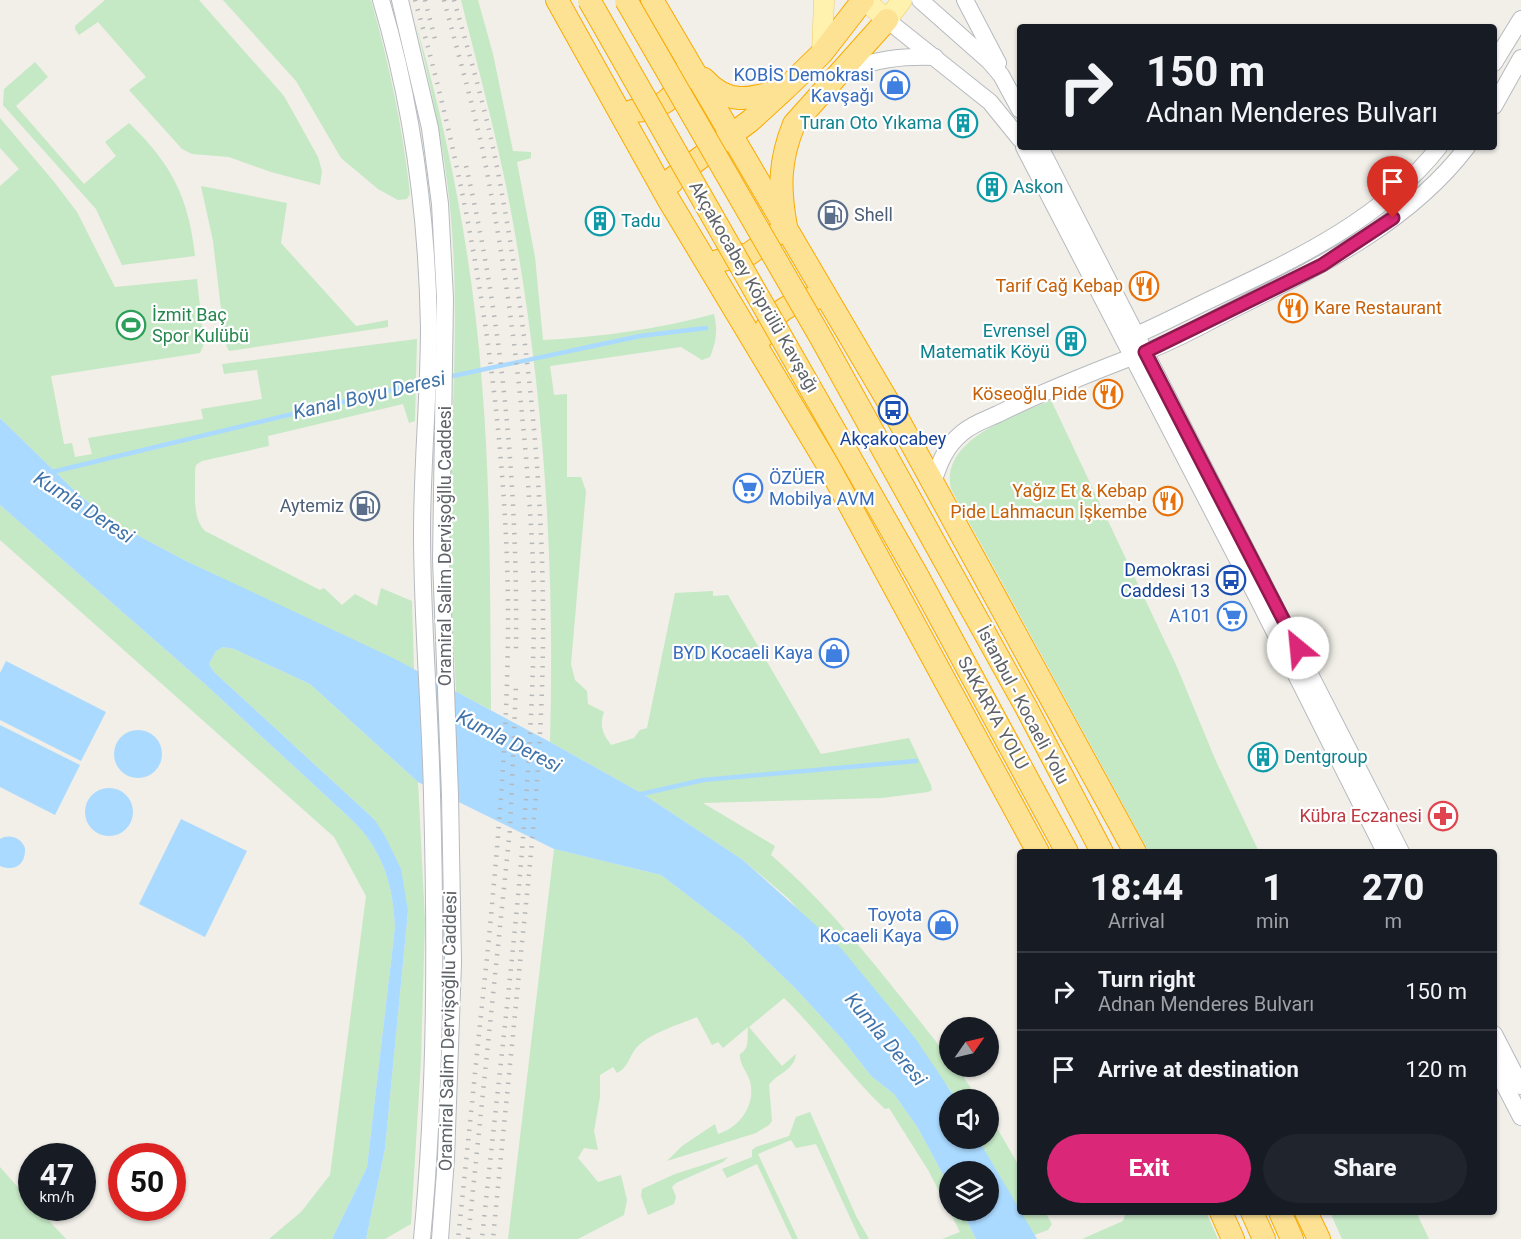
<!DOCTYPE html>
<meta charset="utf-8">
<style>
:root{--surface:#171b24;--page:#20242c;--text:#f1f3f6;--muted:#9ea1a6;--line:#363941;--accent:#db2777}
body{margin:0;font-family:Roboto,sans-serif;background:var(--page);color:var(--text);height:100vh;display:flex;flex-direction:column;font-size:22px;white-space:nowrap}
*{box-sizing:border-box;margin:0}
p{font-size:20px;color:var(--muted)}
.icon{flex:none;width:33px;height:33px;fill:none;stroke:currentColor;stroke-width:2;stroke-linecap:round;stroke-linejoin:round}
.map{position:relative;flex:1;overflow:hidden}
.details{position:absolute;left:1017px;top:849px;width:480px;height:366px;display:flex;flex-direction:column;background:var(--surface);border-radius:6px;box-shadow:0 2px 4px #0004}
.details>*{flex:none}
.banner{position:absolute;left:1017px;top:24px;width:480px;height:126px;border-radius:6px;box-shadow:0 2px 4px #0004;background:#171b24;color:var(--text);overflow:hidden}
.needle{width:39px;rotate:56deg}
.fabs{position:absolute;left:939px;top:1017px;display:grid;gap:12px}
.fabs a{display:grid;place-items:center;width:60px;height:60px;border-radius:50%;background:var(--surface);box-shadow:0 2px 4px #0004;font-size:30px}
.speed{position:absolute;left:18px;top:1143px;display:flex;gap:12px;font-size:30px;font-weight:700;text-align:center}
.speed>*{display:grid;place-content:center;width:78px;height:78px;border-radius:50%;background:var(--surface);box-shadow:0 2px 4px #0004;line-height:1}
.speed small{font-size:15px;font-weight:400}
.speed .limit{border:9px solid #d22;background:#fff;color:#111}
.pin{position:absolute;display:grid;place-items:center;width:51px;height:51px;color:#fff;margin:-62px -26px;border-radius:50% 50% 50% 0;rotate:-45deg;box-shadow:0 0 6px #0007}
.pin .icon{rotate:45deg}
.me{position:absolute;width:66px;margin:-33px;rotate:332deg;stroke-linejoin:round;filter:drop-shadow(0 0 4px #0008)}
.turn{display:flex;align-items:center;gap:21px;height:126px;padding:0 30px;font-size:27px}
.turn .icon{width:78px;height:78px;stroke-width:2.5}
.turn b{display:block;font-size:42px;line-height:51px}
.eta{display:flex;justify-content:space-evenly;align-items:center;height:102px;text-align:center}
.eta b{font-size:36px;font-weight:800;line-height:42px}
.cta{display:flex;gap:12px;margin-top:auto;padding:12px 30px}
.cta a{flex:1;height:69px;border-radius:36px;background:var(--accent);color:#fff;font-size:24px;font-weight:800;line-height:69px;text-align:center}
.cta a+a{background:var(--page);color:var(--text)}
ul{padding:0;list-style:none}
li{display:flex;align-items:center;gap:18px;height:78px;padding:0 30px;border-top:2px solid var(--line)}
li div{flex:1}
li b{display:block;font-size:22px}
li em{font-style:normal}
.map>svg:first-child{display:block}
.green{fill:#c5e8c5}
.water{fill:#aadaff}
.lines{fill:none;stroke-linecap:round;stroke-linejoin:round}
.stream{stroke:#aadaff;stroke-width:4.5}
.secondary-casing{stroke:#b6babf;stroke-width:18}
.primary-casing{stroke:#f2c960;stroke-width:21}
.highway-casing{stroke:#f9ab00;stroke-width:24}
.secondary{stroke:#fff;stroke-width:16}
.primary{stroke:#fff2af;stroke-width:20}
.highway{stroke:#fde293;stroke-width:22}
.rail{stroke:#b6b7b8;stroke-width:4.5;stroke-dasharray:1.5 8;stroke-linecap:butt}
.highway-bridge-casing{stroke:#f9ab00;stroke-width:24;stroke-linecap:butt}
.highway-bridge{stroke:#fde293;stroke-width:22}
.route-casing{stroke:#8e194d;stroke-width:15}
.route{stroke:#db2777;stroke-width:10}
.labels{text-anchor:middle;stroke-width:4.5;stroke-linejoin:round;paint-order:stroke}
.shop-label{font-size:18px;fill:#366cbe;stroke:#fff;text-anchor:end}
.culture-label{font-size:18px;fill:#0d838f;stroke:#fff;text-anchor:start}
.service-label{font-size:18px;fill:#4e5e75;stroke:#fff;text-anchor:start}
.food-label{font-size:18px;fill:#c56008;stroke:#fff;text-anchor:end}
.street-label{font-size:18px;fill:#5f6368;stroke:#fff}
.leisure-label{font-size:18px;fill:#27864d;stroke:#fff;text-anchor:start}
.transit-label{font-size:18px;fill:#164399;stroke:#fff}
.health-label{font-size:18px;fill:#be3a42;stroke:#fff;text-anchor:end}
.water-label{font-size:20px;font-style:italic;fill:#4174aa;stroke:#fff}
</style>
<div class="map">
<svg width="1521" height="1239" viewBox="0 0 1521 1239">
<rect width="100%" height="100%" fill="#f1efe8"/>
<g class="green">
<path d="M105,0h94l85,96 34,61 4,14 -2,14 -49,-13 -42,-15 -37,-3 -10,-5 -53,-59 17,-13 -48,-55 -19,13 -4,-6v-3z"/>
<path d="M223,0h148c18,63 32,129 39,194l-3,5 -9,1 -20,-11 -37,-31 -45,-77z"/>
<path d="M461,0h17l15,54 20,97 18,1v6l-14,4 18,95 8,83c58,-3 116,-11 171,-26 4,16 2,29 -4,43l-8,3 -21,-13 -131,19 4,29 13,-1v83h14l5,14 -15,173 4,16 12,11 1,13 16,8c-5,14 -1,22 7,33l23,-7 6,-8 7,-2 28,-135 38,-2v5l15,-1 93,159 88,-16 22,47 1,5 -4,2 -46,6 -179,5 72,43 -4,9c67,58 123,134 178,203l1,8 6,1 23,32h-23l-7,-11 -160,-189 -46,-39 -100,-66 -93,-52c5,-177 -6,-351 -38,-525 -13,-73 -33,-145 -51,-217z"/>
<path d="M416,24c34,117 57,239 66,360 9,109 8,218 9,326l-35,-18c-2,-50 -7,-100 -7,-150 1,-111 12,-224 1,-335 -6,-62 -20,-122 -34,-183z"/>
<path d="M35,62l13,15 -32,29 68,78 32,-28 -11,-14 24,-19c42,40 60,75 66,133l-73,9 -26,-56 -93,-104 1,-16z"/>
<path d="M0,118l55,65 22,29 38,75 82,-8 7,65 -4,9 -149,23 13,68 8,-1 3,14 17,-3 -4,-16 115,-19 -2,-10 61,-10 -5,-29 -33,4 -2,-10 195,-25 -2,82 -6,2 -6,-19 -135,32 1,10 -67,15 -6,4 -1,6c1,18 -4,46 10,60l115,59 4,-2 18,17 13,-11 22,12 4,-18 31,13 2,69 -228,-109 -68,-36 -39,-30 -79,-77v-232l19,-17 -19,-21z"/>
<path d="M201,186l86,17 -6,40 75,83 32,-6v7l-159,24 -4,-8 -12,-102z"/>
<path d="M1051,400l126,267 38,92 44,93h-110l-198,-363c-12,-50 66,-74 100,-89z"/>
<path d="M0,505l206,180 147,136c30,30 40,64 42,106l-28,240 -35,72h-63l32,-27 29,-37 36,-279 -32,-59 -334,-297z"/>
<path d="M223,647l11,2 76,35 108,98 7,139 -4,139 -10,164 -26,15h-19l19,-90 23,-238 -34,-92 -160,-147 -5,-8 7,-13z"/>
<path d="M554,849l107,26 81,62 53,51 48,52 28,36 23,18 24,34 31,58 1,24 12,1 14,28h-34l18,-7 -32,-62 -39,-62 -4,1c-37,-35 -65,-76 -101,-111l-35,29 33,39 14,-12c-2,17 -19,19 -27,31l3,36 -3,4 -13,8 -89,28 15,-15 33,-22 3,10c20,-6 36,-26 33,-48 -1,-12 -12,-20 -11,-32 10,-5 7,-16 8,-27l-25,21 -5,-6 -6,3 -15,-28c-19,8 -45,15 -60,30 -8,9 -8,20 -20,26l-4,-6 -13,8v22l-6,34 4,19 -14,-2 -6,10 20,24 23,-7 6,25 -3,15 -46,24h-70z"/>
<path d="M810,1112l46,104 13,23h-9l-44,-95 -20,4 -5,-8 -33,14 40,85h-6l-35,-75 -30,14 -5,-9 30,-12v-7l4,-3 33,-11 7,-19z"/>
<path d="M989,1114l31,54v44h25l7,12 -4,6 -14,5 -4,-5 -52,-91 10,-1z"/>
<path d="M728,1157l-5,5 -47,21 -4,4 4,10 -2,7 -26,11 -7,-19 1,-7 33,-15z"/>
<path d="M0,1167l31,35 1,6h5l29,31h-66z"/>
<path d="M1126,1212h80l12,27h-136l41,-18z"/>
<path d="M1330,1212h86l13,27h-87z"/>
</g>
<g class="water">
<path d="M0,418l79,77 39,30 68,36 207,97 157,84 93,52 100,66 97,87 75,91 41,61 -6,1v38l28,1 59,100h-61l-14,-28 26,-1v-38h-38l-1,14 -31,-58 -24,-34 -23,-18 -28,-36 -48,-52 -53,-51 -81,-62 -107,-26 -136,-67 -108,-98 -76,-35 -11,-2 -7,4 -7,13 5,8 160,147 11,17 16,33 7,42 -23,238 -19,90h-34l35,-72 28,-240c-2,-42 -12,-76 -42,-106l-147,-136 -206,-180z"/>
<path d="M6,661l100,51 -25,49 -81,-41v-47z"/>
<path d="M0,725l80,40 -25,50 -55,-28z"/>
<circle cx="138" cy="754" r="24"/>
<circle cx="109" cy="812" r="24"/>
<path d="M181,819l66,32 -42,86 -66,-33z"/>
<path d="M4,837c10,-2 17,2 21,11 1,17 -11,24 -25,18v-27z"/>
</g>
<g class="lines">
<g class="stream">
<path d="M448,377l192,-41 66,-8"/>
<path d="M52,472l373,-90"/>
<path d="M637,795l66,-15 213,-19"/>
</g>
<g class="secondary-casing">
<g id="secondary">
<path d="M381,0c32,107 46,216 48,327 0,69 -7,137 -7,206 0,87 8,175 10,262 4,149 4,296 -10,444"/>
<path d="M400,0l30,128 10,76 5,94 -4,261 9,236 3,168 -7,195 -6,81"/>
<path d="M920,0l69,61 12,14 19,35"/>
<path d="M965,0l33,63"/>
<path d="M887,20l103,82 30,37"/>
<path d="M1494,63l27,-44"/>
<path d="M842,73c31,-14 60,-17 93,-16"/>
<path d="M1494,106l27,-48"/>
<path d="M1024,147l234,452 127,253"/>
<path d="M1040,147l361,705"/>
<path d="M1127,339c31,-13 61,-29 91,-43 80,-38 165,-78 221,-149"/>
<path d="M933,483c6,-20 13,-37 29,-50 10,-9 25,-14 36,-19 48,-24 97,-43 147,-62 32,-12 63,-30 93,-45 84,-42 171,-84 229,-160"/>
<path d="M1494,1034l27,52"/>
<path d="M1494,1065l27,52"/>
</g>
</g>
<g class="primary-casing">
<g id="primary">
<path d="M865,0l22,20 15,-20"/>
<path d="M822,53l2,-53"/>
</g>
</g>
<g class="highway-casing">
<g id="highway">
<path d="M557,0l110,197 162,270 209,385"/>
<path d="M652,0l241,410 242,442"/>
<path d="M704,79c23,26 46,21 76,11"/>
<path d="M632,111c25,1 48,-14 52,-39"/>
<path d="M672,182l1,-4 77,-57 35,-32 37,-36 41,-53"/>
<path d="M718,261l31,-7 37,-27c-7,-39 -7,-66 8,-103l93,-104"/>
<path d="M762,337c9,-24 31,-37 55,-39"/>
<path d="M943,558l83,149 76,145"/>
<path d="M917,575l150,277"/>
<path d="M1221,1212l12,27"/>
<path d="M1252,1212l12,27"/>
<path d="M1280,1212l12,27"/>
<path d="M1306,1212l13,27"/>
</g>
</g>
<use href="#secondary" class="secondary"/>
<use href="#primary" class="primary"/>
<use href="#highway" class="highway"/>
<g class="rail">
<path d="M415,0c48,169 80,343 90,519 9,146 -4,293 -18,439 -10,93 -19,187 -29,281"/>
<path d="M425,0l11,43"/>
<path d="M444,0c16,61 34,121 45,183 17,90 29,182 37,274 4,52 8,104 8,156 -2,209 -31,418 -52,626"/>
<path d="M454,0c17,60 35,121 46,183 26,141 42,286 43,430 1,113 -10,226 -22,339 -9,95 -19,191 -28,287"/>
<path d="M466,166c37,160 52,324 50,488"/>
<path d="M468,1239l42,-410 6,-145"/>
</g>
<g class="highway-bridge-casing">
<g id="highway-bridge">
<path d="M589,0l328,575"/>
<path d="M626,0l195,338 122,220"/>
</g>
</g>
<use href="#highway-bridge" class="highway-bridge"/>
</g>
<g class="lines">
<g class="route-casing">
<path id="route" d="M1298,648l-153,-296 177,-87 71,-47"/>
</g>
<use href="#route" class="route"/>
</g>
<defs>
<g id="shop-ring" transform="scale(1.5)"><circle r="9.5" fill="#fff" stroke="#3f7fe0" stroke-width="1.5"/><path d="M-5-2.5h2.3a2.7 3.5 0 0 1 5.4 0H5L5.5 6h-11ZM-1.5-2.5h3a1.5 2.3 0 0 0-3 0Z" fill="#3f7fe0"/></g>
<g id="building-ring" transform="scale(1.5)"><circle r="9.5" fill="#fff" stroke="#0f9aa8" stroke-width="1.5"/><path d="M-4-6H4V6H1V3H-1V6H-4ZM-2.5-4.3h1.7v1.8h-1.7ZM.8-4.3h1.7v1.8H.8ZM-2.5-1h1.7V.8h-1.7ZM.8-1h1.7V.8H.8Z" fill="#0f9aa8"/></g>
<g id="fuel-ring" transform="scale(1.5)"><circle r="9.5" fill="#fff" stroke="#5c6f8a" stroke-width="1.5"/><path d="M-5.5-6h7V0h2V4h1.3V-2.5L3-4.5l.8-.8L6-3V5H2.5V1h-1V6h-7ZM-4.2-4.7v3.2H.2V-4.7Z" fill="#5c6f8a"/></g>
<g id="restaurant-ring" transform="scale(1.5)"><circle r="9.5" fill="#fff" stroke="#e8710a" stroke-width="1.5"/><path d="M-5-6h1v4h1v-4h1v4h1v-4h1v5L-1.5 .5V6h-2V.5L-5-1ZM5-6V6H3V1.5H1.5Q1.5-4 5-6Z" fill="#e8710a"/></g>
<g id="stadium-ring" transform="scale(1.5)"><circle r="9.5" fill="#fff" stroke="#2e9e5b" stroke-width="1.5"/><path d="M0-5a6.5 5 0 1 0 0 10a6.5 5 0 1 0 0-10ZM-3.5-1.8h7v3.6h-7Z" fill="#2e9e5b"/></g>
<g id="bus-ring" transform="scale(1.5)"><circle r="9.5" fill="#fff" stroke="#1a4fb4" stroke-width="1.5"/><path d="M-5-6H5V4H4V6H2V4H-2V6H-4V4H-5ZM-3.5-4V0h7V-4ZM-3.5 1.2v1.5H-2V1.2ZM2 1.2v1.5H3.5V1.2Z" fill="#1a4fb4"/></g>
<g id="supermarket-ring" transform="scale(1.5)"><circle r="9.5" fill="#fff" stroke="#3f7fe0" stroke-width="1.5"/><path d="M-6-5.5h2.5l.6 2H6L4.5 2H-2.5L-4.4-4H-6ZM-1.5 3.2a1.3 1.3 0 1 0 .1 0ZM3 3.2a1.3 1.3 0 1 0 .1 0Z" fill="#3f7fe0"/></g>
<g id="pharmacy-ring" transform="scale(1.5)"><circle r="9.5" fill="#fff" stroke="#e0444e" stroke-width="1.5"/><path d="M-2-6h4v4h4v4h-4v4h-4v-4h-4v-4h4Z" fill="#e0444e"/></g>
</defs>
<g fill-rule="evenodd">
<use href="#shop-ring" x="895" y="85"/>
<use href="#building-ring" x="963" y="123"/>
<use href="#building-ring" x="992" y="187"/>
<use href="#fuel-ring" x="833" y="215"/>
<use href="#building-ring" x="600" y="221"/>
<use href="#restaurant-ring" x="1144" y="286"/>
<use href="#restaurant-ring" x="1293" y="308"/>
<use href="#stadium-ring" x="131" y="325"/>
<use href="#building-ring" x="1071" y="341"/>
<use href="#restaurant-ring" x="1108" y="394"/>
<use href="#bus-ring" x="893" y="410"/>
<use href="#supermarket-ring" x="748" y="488"/>
<use href="#restaurant-ring" x="1168" y="501"/>
<use href="#fuel-ring" x="365" y="506"/>
<use href="#bus-ring" x="1231" y="580"/>
<use href="#supermarket-ring" x="1232" y="616"/>
<use href="#shop-ring" x="834" y="653"/>
<use href="#building-ring" x="1263" y="757"/>
<use href="#pharmacy-ring" x="1443" y="816"/>
<use href="#shop-ring" x="943" y="925"/>
</g>
<g class="labels">
<g class="shop-label">
<text x="874" y="81">KOBİS Demokrasi<tspan x="874" dy="21">Kavşağı</tspan></text>
<text x="769" y="484" text-anchor="start">ÖZÜER<tspan x="769" dy="21">Mobilya AVM</tspan></text>
<text x="1211" y="622">A101</text>
<text x="813" y="659">BYD Kocaeli Kaya</text>
<text x="922" y="921">Toyota<tspan x="922" dy="21">Kocaeli Kaya</tspan></text>
</g>
<g class="culture-label">
<text x="942" y="129" text-anchor="end">Turan Oto Yıkama</text>
<text x="1013" y="193">Askon</text>
<text x="621" y="227">Tadu</text>
<text x="1050" y="337" text-anchor="end">Evrensel<tspan x="1050" dy="21">Matematik Köyü</tspan></text>
<text x="1284" y="763">Dentgroup</text>
</g>
<g class="service-label">
<text x="854" y="221">Shell</text>
<text x="344" y="512" text-anchor="end">Aytemiz</text>
</g>
<g class="food-label">
<text x="1123" y="292">Tarif Cağ Kebap</text>
<text x="1314" y="314" text-anchor="start">Kare Restaurant</text>
<text x="1087" y="400">Köseoğlu Pide</text>
<text x="1147" y="497">Yağız Et &amp; Kebap<tspan x="1147" dy="21">Pide Lahmacun İşkembe</tspan></text>
</g>
<g class="street-label">
<text transform="translate(754 287) rotate(60)" y="6">Akçakocabey Köprülü Kavşağı</text>
<text transform="translate(445 546) rotate(-90)" y="6">Oramiral Salim Dervişoğllu Caddesi</text>
<text transform="translate(1023 705) rotate(62)" y="6">İstanbul - Kocaeli Yolu</text>
<text transform="translate(993 713) rotate(61)" y="6">SAKARYA YOLU</text>
<text transform="translate(448 1031) rotate(-89)" y="6">Oramiral Salim Dervişoğllu Caddesi</text>
</g>
<g class="leisure-label">
<text x="152" y="321">İzmit Baç<tspan x="152" dy="21">Spor Kulübü</tspan></text>
</g>
<g class="transit-label">
<text x="893" y="445">Akçakocabey</text>
<text x="1210" y="576" text-anchor="end">Demokrasi<tspan x="1210" dy="21">Caddesi 13</tspan></text>
</g>
<g class="health-label">
<text x="1422" y="822">Kübra Eczanesi</text>
</g>
<g class="water-label">
<text transform="translate(369 395) rotate(-13)" y="7">Kanal Boyu Deresi</text>
<text transform="translate(84 507) rotate(33)" y="7">Kumla Deresi</text>
<text transform="translate(509 741) rotate(27)" y="7">Kumla Deresi</text>
<text transform="translate(886 1039) rotate(50)" y="7">Kumla Deresi</text>
</g>
</g>
</svg>
<div class="fabs">
<a><svg class="needle" viewBox="-14 -14 28 28"><path d="M0-13l5 13h-10z" fill="#e53935"/><path d="M0 13l5-13h-10z" fill="#9ea1a6"/></svg></a>
<a><svg class="icon" aria-label="sound" viewBox="0 0 24 24"><path d="M4 9h4l5-4v14l-5-4H4zM17 9q2 3 0 6"/></svg></a>
<a><svg class="icon" aria-label="layers" viewBox="0 0 24 24"><path d="M12 4l9 5-9 5-9-5zM3 14l9 5 9-5"/></svg></a>
</div>
<div class="speed"><div>47<small>km/h</small></div><div class="limit">50</div></div>
<div class="pin" style="left:1393px;top:218px;background:#d93025"><svg class="icon" aria-label="arrive" viewBox="0 0 24 24"><path d="M6 21V4h12l-3 4 3 4H6"/></svg></div>
<svg class="me" style="left:1298px;top:648px" viewBox="-20 -20 40 40"><circle r="19" fill="#fff"/><path d="M0-13L10 11 0 6-10 11z" fill="#db2777"/></svg>
<div class="banner">
<div class="turn"><svg class="icon" aria-label="right" viewBox="0 0 24 24"><path d="M7 20v-9h11M14 6l5 5-5 5"/></svg><div><b>150 m</b>Adnan Menderes Bulvarı</div></div>
</div>
<section class="details">
<div class="eta">
<div><b>18:44</b><p>Arrival</p></div>
<div><b>1</b><p>min</p></div>
<div><b>270</b><p>m</p></div>
</div>
<ul>
<li><svg class="icon" aria-label="right" viewBox="0 0 24 24"><path d="M7 20v-9h11M14 6l5 5-5 5"/></svg><div><b>Turn right</b><p>Adnan Menderes Bulvarı</p></div><em>150 m</em></li>
<li><svg class="icon" aria-label="arrive" viewBox="0 0 24 24"><path d="M6 21V4h12l-3 4 3 4H6"/></svg><div><b>Arrive at destination</b></div><em>120 m</em></li>
</ul>
<div class="cta"><a>Exit</a><a>Share</a></div>
</section>
</div>
